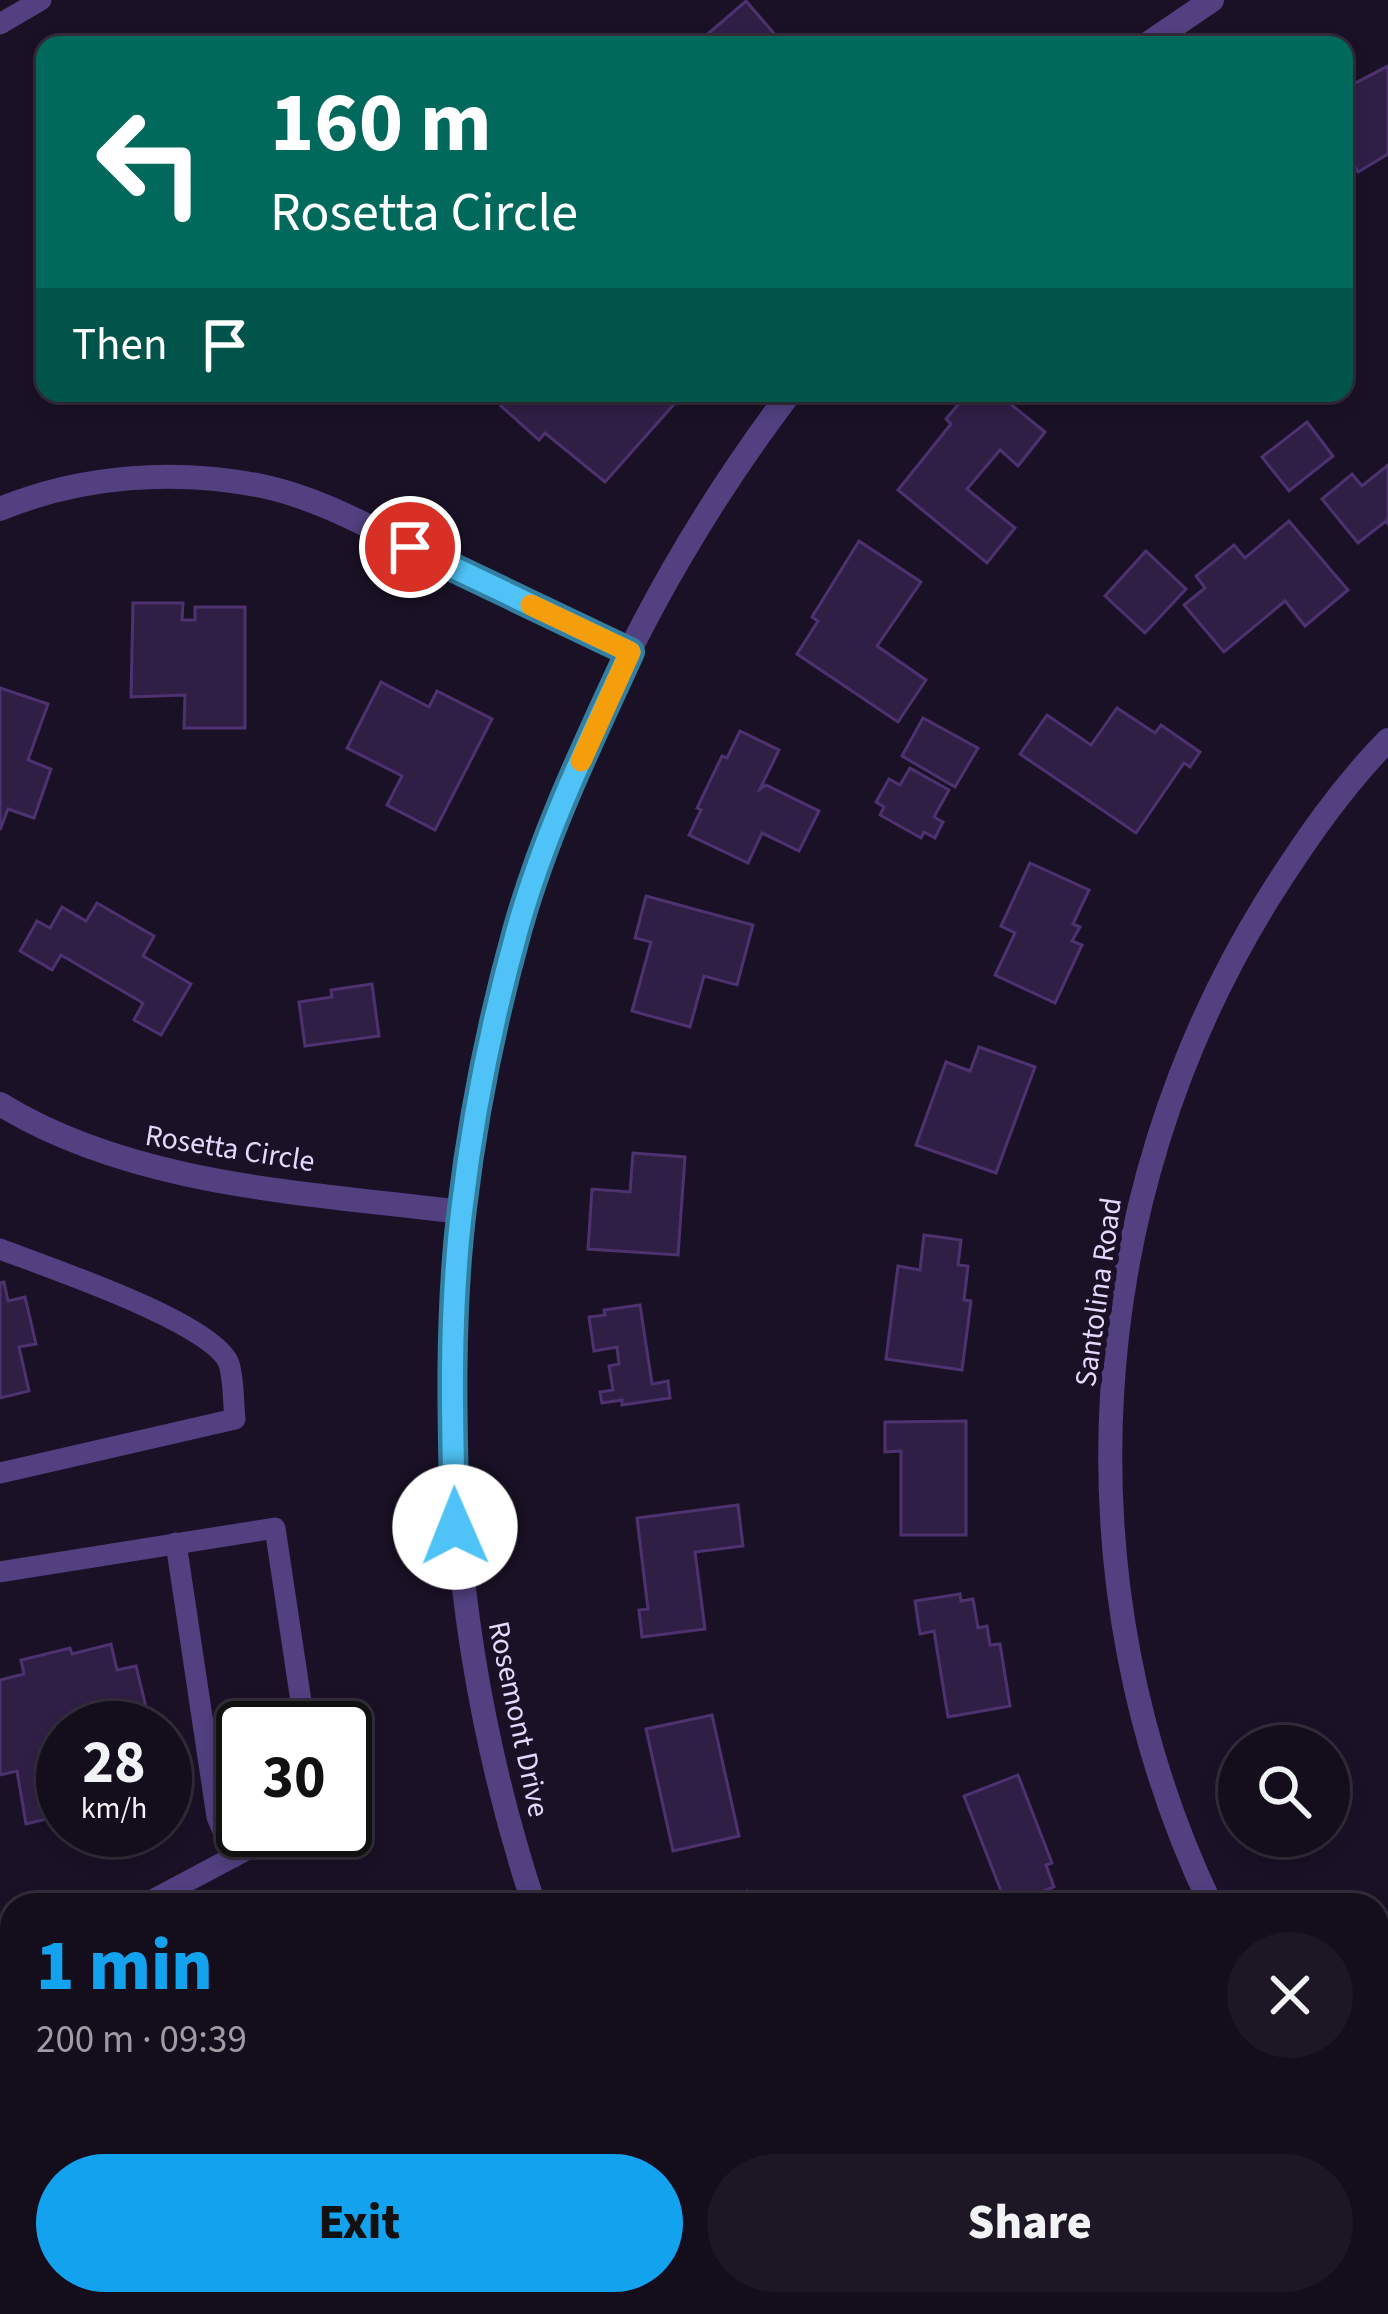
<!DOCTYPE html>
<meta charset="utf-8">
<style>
:root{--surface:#140d1c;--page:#1d1625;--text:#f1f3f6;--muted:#9d9ca3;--line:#332d3b;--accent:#13a2ee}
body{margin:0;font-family:"Source Sans 3",sans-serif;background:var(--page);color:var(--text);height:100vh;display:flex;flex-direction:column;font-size:45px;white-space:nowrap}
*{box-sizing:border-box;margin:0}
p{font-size:39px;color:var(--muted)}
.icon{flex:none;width:66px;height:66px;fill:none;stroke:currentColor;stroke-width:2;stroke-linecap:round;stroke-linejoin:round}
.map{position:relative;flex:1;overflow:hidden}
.drawer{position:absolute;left:0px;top:1893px;width:1389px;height:423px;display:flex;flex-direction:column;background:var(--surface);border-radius:36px 36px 0 0;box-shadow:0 6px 18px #0003,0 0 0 3px var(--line)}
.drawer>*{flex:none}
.guide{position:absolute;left:36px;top:36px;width:1317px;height:366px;border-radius:24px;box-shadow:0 6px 18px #0003,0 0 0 3px var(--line);background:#00695c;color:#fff;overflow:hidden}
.controls{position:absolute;left:1218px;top:1725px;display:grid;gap:24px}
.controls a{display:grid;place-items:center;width:132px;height:132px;border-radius:50%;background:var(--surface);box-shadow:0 6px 18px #0003,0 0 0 3px var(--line);font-size:60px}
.speed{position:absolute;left:36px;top:1701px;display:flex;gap:24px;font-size:60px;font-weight:700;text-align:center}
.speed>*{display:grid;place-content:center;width:156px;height:156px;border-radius:50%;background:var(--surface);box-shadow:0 6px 18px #0003,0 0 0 3px var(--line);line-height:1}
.speed small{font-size:30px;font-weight:400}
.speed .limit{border:6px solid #111;border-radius:18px;background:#fff;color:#111}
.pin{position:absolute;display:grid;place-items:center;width:102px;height:102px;color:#fff;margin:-51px;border:6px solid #fff;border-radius:50%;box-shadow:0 3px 12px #0007}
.me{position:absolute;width:132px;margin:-66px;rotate:359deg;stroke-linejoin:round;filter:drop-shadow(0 0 9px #0008)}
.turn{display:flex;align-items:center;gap:42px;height:252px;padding:0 36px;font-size:54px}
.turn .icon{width:156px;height:156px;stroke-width:2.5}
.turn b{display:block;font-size:84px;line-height:102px}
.then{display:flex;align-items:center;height:114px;padding:0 36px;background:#0003;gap:24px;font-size:45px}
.round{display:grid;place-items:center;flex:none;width:126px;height:126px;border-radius:63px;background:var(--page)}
.overview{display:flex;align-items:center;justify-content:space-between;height:204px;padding:0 36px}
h1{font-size:72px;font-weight:800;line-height:90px;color:var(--accent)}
.cta{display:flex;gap:24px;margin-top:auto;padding:24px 36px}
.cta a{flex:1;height:138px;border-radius:72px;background:var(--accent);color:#111;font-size:48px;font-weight:800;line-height:138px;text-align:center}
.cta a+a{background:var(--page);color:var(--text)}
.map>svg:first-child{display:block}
.building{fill:#301f45;stroke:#4d326f;stroke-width:3}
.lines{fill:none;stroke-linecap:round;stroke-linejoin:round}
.lane{stroke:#524081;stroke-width:21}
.street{stroke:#524081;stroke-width:24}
.route-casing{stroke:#337fa1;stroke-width:30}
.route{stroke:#4fc3f7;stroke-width:21}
.slow{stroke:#f59e0b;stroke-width:21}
.labels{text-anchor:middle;stroke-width:12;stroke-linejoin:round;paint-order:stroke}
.street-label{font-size:30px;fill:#e5d8fc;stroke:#1a1126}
</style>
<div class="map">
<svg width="1388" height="2314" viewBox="0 0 1388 2314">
<rect width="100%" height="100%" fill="#1a1126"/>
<g class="building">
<path d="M746,1l38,44h-89z"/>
<path d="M1388,66v88l-30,18 -14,-24v-59z"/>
<path d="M511,393h173l-79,89 -60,-49 -6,7 -38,-34z"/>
<path d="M968,393h29l48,39 -27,34 -18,-16 -33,39 48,39 -28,35 -89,-73 53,-66 -5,-5z"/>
<path d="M1307,422l26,34 -44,35 -27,-34z"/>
<path d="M1388,465v59l-2,-3 -28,22 -36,-44 30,-25 10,12z"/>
<path d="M1289,521l59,69 -43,36 -20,-25 -61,51 -40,-47 21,-17 -9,-12 38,-31 11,13z"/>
<path d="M859,541l62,41 -44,64 49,34 -28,42 -101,-68 21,-33 -6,-4z"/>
<path d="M1146,551l40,38 -41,44 -40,-37z"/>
<path d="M133,603h50l-1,17h13v-13h50v121h-61l1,-33 -54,2z"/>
<path d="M381,682l48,25 8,-16 55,28 -57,111 -48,-25 15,-29 -55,-28z"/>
<path d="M0,688l48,16 -20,56 23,9 -17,49 -26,-9 -8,21z"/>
<path d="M1117,708l38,25 6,-8 39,27 -10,15 -6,-4 -48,70 -116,-79 27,-39 44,30z"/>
<path d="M923,718l55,30 -23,39 -53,-31z"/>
<path d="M740,731l39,19 -19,39 6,-4 53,26 -20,40 -37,-18 -14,30 -59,-28 12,-25 -4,-2 25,-52 5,2z"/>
<path d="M910,768l39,22 -15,27 9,5 -8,16 -11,-6 -3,6 -41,-23 4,-8 -8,-5 13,-23 11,6z"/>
<path d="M1030,863l59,27 -16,34 7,3 -8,14 10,4 -27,58 -60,-28 20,-42 -14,-7z"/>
<path d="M646,896l107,29 -16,60 -33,-9 -14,51 -58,-16 19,-69 -16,-4z"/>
<path d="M97,903l57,33 -11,20 48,28 -30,51 -27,-15 9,-17 -82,-48 -9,15 -32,-19 17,-30 13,7 12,-21 24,14z"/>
<path d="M372,984l7,52 -74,10 -6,-44 33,-5 -1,-7z"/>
<path d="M979,1047l56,20 -39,106 -80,-28 30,-83 24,9z"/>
<path d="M633,1153l52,4 -7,98 -90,-6 4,-60 38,3z"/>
<path d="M924,1235l37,5 -3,25 10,1 -4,34 7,1 -9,69 -76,-11 12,-93 22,4z"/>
<path d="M4,1282l4,19 17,-4 11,47 -17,3 10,44 -29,7v-115z"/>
<path d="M640,1305l12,79 16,-3 2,17 -48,7v-5l-20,3 -2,-11 13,-2 -4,-24 10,-2 -2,-17 -23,4 -5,-34 16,-2 -1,-5z"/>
<path d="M966,1421v114h-65v-84l-16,1v-30z"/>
<path d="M738,1505l5,41 -48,6 10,77 -63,8 -3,-27 9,-1 -11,-91z"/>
<path d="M960,1594l1,7 12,-2 5,29 9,-2 3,19 10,-1 10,62 -62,11 -14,-86 -14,3 -5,-33z"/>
<path d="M111,1644l6,26 19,-4 15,62h-88v87l-37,9 -9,-53 -17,4v-95l24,-6 -3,-14 49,-12 2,6z"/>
<path d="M712,1715l27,121 -66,15 -27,-122z"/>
<path d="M1018,1775l34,88 -6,2 8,22 -30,12 -21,-3 -39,-100z"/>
<path d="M747,1891l6,14h-36z"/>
<path d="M220,2304h191l6,10h-183l-1,-3 -8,3z"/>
<path d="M860,2304h112l-17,10h-90z"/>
<path d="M1208,2304h61l-4,2 4,8h-56z"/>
</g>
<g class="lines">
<g class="lane">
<path d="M0,24l41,-24"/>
<path d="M0,1249c44,17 215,74 229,115 5,16 4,38 6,55l-235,54"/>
<path d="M176,1543l41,274 17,40"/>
<path d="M0,1572l275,-44 30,200"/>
<path d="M143,1905l141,-75"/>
<path d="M0,1980l12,-6"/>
<path d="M0,2105l12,-6"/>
<path d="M0,2222l6,19"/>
<path d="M40,2304l6,10"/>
<path d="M92,2314l19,-10"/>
</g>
<g class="street">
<path d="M1146,45l66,-45"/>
<path d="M0,509c82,-34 175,-40 262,-23 53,11 104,39 152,63 72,34 144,69 216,103"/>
<path d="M0,1104c133,82 308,89 461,108"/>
<path d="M534,1905c-169,-513 -70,-1082 256,-1512"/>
<path d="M1211,1905c-153,-320 -130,-705 57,-1006 36,-57 73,-111 120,-159"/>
<path d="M1377,2202l11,20"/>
<path d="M718,2304l5,10"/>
</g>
</g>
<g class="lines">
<g class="route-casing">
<path id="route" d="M410,547l220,105c-42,91 -86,182 -113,279 -25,90 -44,184 -55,277 -13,105 -10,214 -7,319"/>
</g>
<use href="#route" class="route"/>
<path class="slow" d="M531,605l99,47 -49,109"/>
</g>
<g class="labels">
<g class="street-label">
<text transform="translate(230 1148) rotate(9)" y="10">Rosetta Circle</text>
<text transform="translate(1098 1292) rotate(-82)" y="10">Santolina Road</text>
<text transform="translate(519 1719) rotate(78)" y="10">Rosemont Drive</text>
</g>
</g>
</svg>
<div class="controls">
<a><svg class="icon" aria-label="search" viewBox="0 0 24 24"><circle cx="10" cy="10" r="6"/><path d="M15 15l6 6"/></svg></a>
</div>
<div class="speed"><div>28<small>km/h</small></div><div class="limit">30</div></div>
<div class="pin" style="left:410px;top:547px;background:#d93025"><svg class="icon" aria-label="arrive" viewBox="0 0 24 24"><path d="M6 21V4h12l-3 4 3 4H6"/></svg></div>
<svg class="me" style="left:455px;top:1527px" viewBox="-20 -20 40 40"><circle r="19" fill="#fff"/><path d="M0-13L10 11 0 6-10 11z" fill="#4fc3f7"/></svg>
<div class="guide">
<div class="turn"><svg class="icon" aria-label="left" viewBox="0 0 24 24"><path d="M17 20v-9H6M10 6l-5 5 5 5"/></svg><div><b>160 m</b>Rosetta Circle</div></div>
<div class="then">Then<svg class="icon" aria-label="arrive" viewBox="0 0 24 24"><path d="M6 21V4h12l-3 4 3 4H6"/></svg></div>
</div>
<section class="drawer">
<div class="overview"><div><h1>1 min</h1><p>200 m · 09:39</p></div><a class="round"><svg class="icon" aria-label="close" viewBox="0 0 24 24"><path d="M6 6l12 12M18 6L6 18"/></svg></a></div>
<div class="cta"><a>Exit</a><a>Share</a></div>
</section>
</div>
